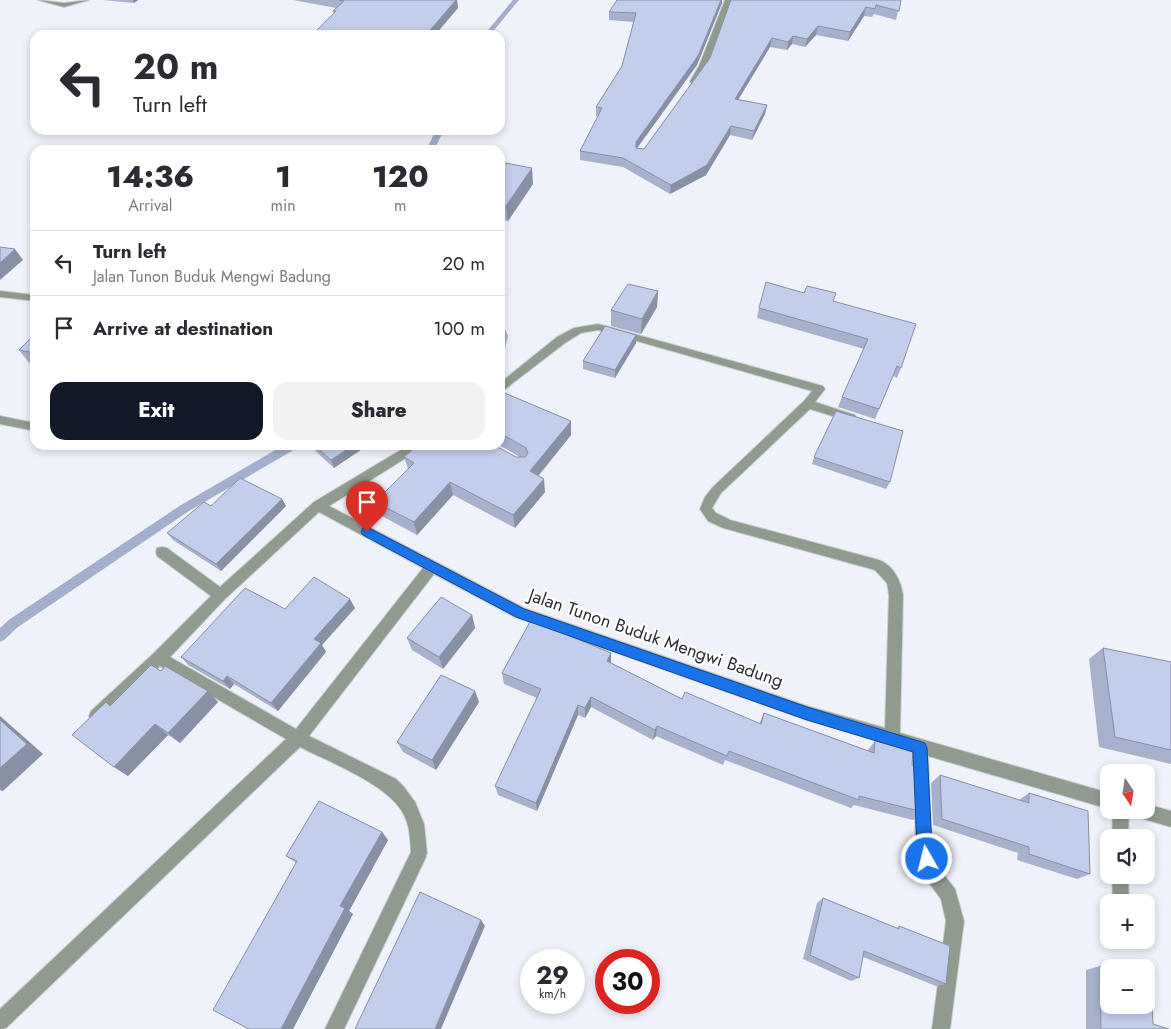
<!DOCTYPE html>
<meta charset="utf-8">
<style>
:root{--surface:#fff;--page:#f2f2f3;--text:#2b2b33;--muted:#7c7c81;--line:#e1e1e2;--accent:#111827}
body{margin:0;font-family:Jost,sans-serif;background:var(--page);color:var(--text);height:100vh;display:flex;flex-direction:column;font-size:19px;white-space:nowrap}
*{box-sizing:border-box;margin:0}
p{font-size:16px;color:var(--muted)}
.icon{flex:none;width:28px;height:28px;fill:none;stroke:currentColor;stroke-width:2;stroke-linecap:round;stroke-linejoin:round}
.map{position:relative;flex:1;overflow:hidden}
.side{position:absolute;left:30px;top:145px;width:475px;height:305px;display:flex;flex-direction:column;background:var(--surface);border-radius:15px;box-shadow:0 2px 8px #0003}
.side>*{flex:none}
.guide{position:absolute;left:30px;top:30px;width:475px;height:105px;border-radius:15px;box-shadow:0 2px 8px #0003;background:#fff;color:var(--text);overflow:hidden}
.needle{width:32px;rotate:168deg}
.tools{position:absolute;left:1100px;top:764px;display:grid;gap:10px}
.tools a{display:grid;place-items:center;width:55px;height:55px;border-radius:10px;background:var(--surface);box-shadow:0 2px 8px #0003;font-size:25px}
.speed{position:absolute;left:520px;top:949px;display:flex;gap:10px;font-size:25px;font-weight:700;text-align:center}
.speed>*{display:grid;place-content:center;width:65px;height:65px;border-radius:50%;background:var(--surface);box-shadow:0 2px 8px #0003;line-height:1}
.speed small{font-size:12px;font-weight:400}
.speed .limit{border:8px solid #d22;background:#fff;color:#111}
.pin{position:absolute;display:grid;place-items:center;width:42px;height:42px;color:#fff;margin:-51px -21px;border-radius:50% 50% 50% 0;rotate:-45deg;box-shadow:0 0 5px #0007}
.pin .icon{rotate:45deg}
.me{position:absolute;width:55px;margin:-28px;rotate:352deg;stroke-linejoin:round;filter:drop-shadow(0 0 4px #0008)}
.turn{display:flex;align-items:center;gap:18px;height:105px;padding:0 20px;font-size:22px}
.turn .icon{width:65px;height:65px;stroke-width:2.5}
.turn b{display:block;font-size:35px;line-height:42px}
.eta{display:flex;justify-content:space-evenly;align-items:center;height:85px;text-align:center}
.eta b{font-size:30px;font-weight:800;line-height:35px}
.button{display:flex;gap:10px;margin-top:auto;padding:10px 20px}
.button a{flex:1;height:58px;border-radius:15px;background:var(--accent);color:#fff;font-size:20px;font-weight:800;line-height:58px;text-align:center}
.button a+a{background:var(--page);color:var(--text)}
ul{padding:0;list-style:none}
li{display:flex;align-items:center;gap:15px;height:65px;padding:0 20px;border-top:1px solid var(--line)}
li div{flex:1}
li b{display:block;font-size:19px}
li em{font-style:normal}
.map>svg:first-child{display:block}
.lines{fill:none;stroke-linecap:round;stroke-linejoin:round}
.stream{fill:#a4afcd;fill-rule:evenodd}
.lane-casing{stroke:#cccfd5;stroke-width:2}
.street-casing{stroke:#cccfd5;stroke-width:2}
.lane{fill:#909b90;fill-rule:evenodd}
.street{fill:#909b90;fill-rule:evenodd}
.wall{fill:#a8b1cc}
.shaded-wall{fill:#8890a6}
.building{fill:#c3ceed;stroke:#8890a6}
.route{fill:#1a73e8;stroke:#114b97}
.labels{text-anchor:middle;stroke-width:4;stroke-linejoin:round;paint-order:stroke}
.street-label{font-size:18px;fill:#2e2f32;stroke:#fff}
</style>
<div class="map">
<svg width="1171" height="1029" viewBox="0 0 1171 1029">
<rect width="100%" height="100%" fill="#eff2f9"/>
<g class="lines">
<g class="stream">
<path d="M513,0h6l-29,35h-6z"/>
<path d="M436,130h8l-10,20h-8z"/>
<path d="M500,324l3,1 5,11 -3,12 -5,3z"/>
<path d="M284,445h14l-1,3 -108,63 -171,116 -14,13 -4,2v-14l10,-9 171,-114z"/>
</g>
<g class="lane-casing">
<g id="lane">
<path d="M1113,810h16l-1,28h-16z"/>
<path d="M1112,875h16l1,27h-16z"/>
</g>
</g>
<g class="street-casing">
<g id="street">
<path d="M38,0l26,3 25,-3 -25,7z"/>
<path d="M725,0h6l-24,66 -10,17h-6l-1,-2 9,-15z"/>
<path d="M0,291l35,4v6l-35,-4z"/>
<path d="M598,324l225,62 2,3 -10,13 40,13 2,3 -6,4 -41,-13 -89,84 -9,15 4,5 14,7 149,40c14,5 22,21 24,35l-3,138 209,60v16l-181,-53 4,92 5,18 18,23 9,32 -14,108h-18l14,-108 -5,-22 -17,-23 -8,-28 -3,-97 -106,-31 -292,-103 -81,-43 -125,162 87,43 8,8 11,15 9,22 3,29 -2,6 -81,170h-19l86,-177c-1,-12 -1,-26 -7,-37 -14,-30 -75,-53 -104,-68l-294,281 -6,1v-20l286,-270 -126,-73 -59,55 -5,2 -5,-2 -2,-5 2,-5 63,-58 57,-57 -54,-40 -1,-4 1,-4 5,-1 5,1 53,39 94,-85 95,-57h15l-2,3 -93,58 195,102 283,98 78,22 4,-133 -2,-12 -12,-13 -152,-42 -15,-7 -8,-12 5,-12 8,-10 91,-86 8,-10 -214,-61 -17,3 -16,10 -65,50v-10l57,-46 17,-9zM319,512l104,56 -127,161 -126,-72 55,-58z"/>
<path d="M0,416l35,7v8l-35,-7z"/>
<path d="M1146,804l25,7v16l-38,-11 -2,-6h15z"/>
</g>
</g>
<use href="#lane" class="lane"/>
<use href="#street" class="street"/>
</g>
<g class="wall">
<path d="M103,0h35l-4,3z"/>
<path d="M293,0h164l1,8 -23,27h-123l22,-21 -1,-3 3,-3z"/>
<path d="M617,0h105v3l-25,62 -60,83 7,1 66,-91 21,-58h170l-5,20 -22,-6 -2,3 -8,-1 -16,25 -32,-6 -11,12 -13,-3 -5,6 -17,-3 -32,53 29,5 -2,9 -13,26 -22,-5 -24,40 -36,19 -47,-27 -43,-7v-9l18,-34 -2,-1v-9l26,-41 12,-44 -25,-2v-8z"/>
<path d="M500,162l33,22 -25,37 -8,-1z"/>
<path d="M658,291l-1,16 -16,27 -30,-8v-16z"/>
<path d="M833,301l68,67 -4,10 -4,-2 -18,43 -37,-12 4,-10 22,-48 -107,-31 2,-10z"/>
<path d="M35,334v31l-5,-1 -11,-14z"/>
<path d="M636,335v8l-21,35 -32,-9v-8z"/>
<path d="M500,391l71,30v14l-33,41 7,16 -30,36 -62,-33 -36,40 -37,-20 -5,-13 33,-33 -4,-12h116l-21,-12h1z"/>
<path d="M310,445h58l-34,23 -23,-21z"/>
<path d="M814,457l76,25 -4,7 -74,-25z"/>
<path d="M282,499l4,7 -65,65 -48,-31 -6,-7 44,-27z"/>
<path d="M355,608l-33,37 4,7 -48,59 -44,-27 -4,5 -42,-24 -7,-8 104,-48z"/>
<path d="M472,615l3,13 -32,41 -31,-19 -5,-12z"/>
<path d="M1103,648l68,14v102l-72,-17 -10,-88z"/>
<path d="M611,653v10l71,36 77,25 5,-11 103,38 8,-10 37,24 11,47 -10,8 -59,-15 -3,3 -126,-48 -2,5 -67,-29 -3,4 -62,-33 -6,11 -7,-3 -41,96 -39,-16 -3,-9 42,-88 -33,-14 -2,-11z"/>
<path d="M161,671l57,31 -38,41 -12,-8 -40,41 -14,-9 -4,-61z"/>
<path d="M479,702l-43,68 -33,-18 -6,-10z"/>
<path d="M940,775l79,25 10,-7 61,81 -13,5 -60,-19 1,-7 -85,-28 -2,-42z"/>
<path d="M382,832l6,8 -39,71 4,3 -60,115h-44l47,-166 -10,-7z"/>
<path d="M823,898l73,30 3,-2 47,58 -10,2 -73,-29 -4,21 -8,3 -48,-22 14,-56z"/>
<path d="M1100,966l53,58 16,5h-83v-59z"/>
</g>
<g class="shaded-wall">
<path d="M133,0h5l-4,3z"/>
<path d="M456,0h1l1,8 -23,27h-9z"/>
<path d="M721,0h1v3l-25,62 -62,86 1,-9z"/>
<path d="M866,7l-2,9 -16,25 2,-9z"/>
<path d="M818,26l-2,9 -11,12 2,-8z"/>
<path d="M793,36l-1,8 -5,6 1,-8z"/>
<path d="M772,38l-2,9 -37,61 2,-9z"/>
<path d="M767,105l-2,9 -13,26 2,-9z"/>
<path d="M731,126l-1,9 -24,40 -36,19 1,-9z"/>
<path d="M532,168l1,16 -25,37 -2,-15z"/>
<path d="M15,249l8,11 -23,20v-17z"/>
<path d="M658,291l-1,16 -16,27 1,-15z"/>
<path d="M636,335v8l-21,35v-8z"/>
<path d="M571,421v14l-40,50 -1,-14z"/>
<path d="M354,445h14l-34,23 -3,-8z"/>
<path d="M544,479l1,13 -30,36 -2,-13z"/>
<path d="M450,482l3,13 -36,40 -3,-13z"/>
<path d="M282,499l4,7 -65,65 -5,-7z"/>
<path d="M350,599l5,9 -33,37 4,7 -48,59 -7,-8 43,-64z"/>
<path d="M472,615l3,13 -32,41 -4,-12z"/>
<path d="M611,653v11l-4,-3z"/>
<path d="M227,676l7,8 -4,5 -7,-8z"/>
<path d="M208,691l10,11 -38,41 -12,-10z"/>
<path d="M475,691l4,11 -43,68 -4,-10z"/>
<path d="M591,697v10l-6,11v-10z"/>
<path d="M578,705v10l-41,96 -1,-8z"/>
<path d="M0,716l43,38 -40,37 -3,-1z"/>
<path d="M155,724l13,11 -40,41 -14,-9z"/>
<path d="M657,726l-1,10 -3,4 2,-10z"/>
<path d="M382,832l6,8 -39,71 4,3 -60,115h-12l59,-123z"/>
<path d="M481,920l4,6 -44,103h-6z"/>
</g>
<g class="building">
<path d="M339,0h117l-30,35h-114l24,-24h-3l11,-10z"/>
<path d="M617,0h104l-23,56 -62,86v6l8,1 66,-91 21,-58h170l-2,11 -23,-6 -1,4 -9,-2 -16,25 -32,-6 -11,13 -14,-3 -5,6 -16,-4 -37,61 32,6 -13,26 -23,-5 -24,39 -36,20 -48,-27 -43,-7 22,-43 -6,-1 26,-41 14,-53 -27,-1z"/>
<path d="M500,162l32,6 -26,38 -6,-1z"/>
<path d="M0,247l15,2 -15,14z"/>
<path d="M766,282l38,11 3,-7 29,7 -3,8 83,23 -15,44 -4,-2 -18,43 -37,-12 26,-58 -109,-31z"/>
<path d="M628,284l30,7 -16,28 -31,-9z"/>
<path d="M605,326l31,9 -21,35 -32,-9z"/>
<path d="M35,334v19l-16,-3z"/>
<path d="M500,391l71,30 -41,50 14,8 -31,36 -63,-33 -36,40 -39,-20 39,-39 -10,-6 14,-12h76l22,12h9l3,-4 -2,-5 -26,-15z"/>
<path d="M836,411l67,20 -13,51 -76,-25z"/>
<path d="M314,445h40l-23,15z"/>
<path d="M240,478l42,21 -66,65 -49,-31 37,-31 7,4z"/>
<path d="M314,577l36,22 -36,40 7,4 -50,60 -44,-27 -4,5 -42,-24 64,-69 40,21z"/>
<path d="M441,597l31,18 -33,42 -32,-19z"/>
<path d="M531,620l80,33 -4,8 75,38 3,-7 76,32 3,-11 110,40 1,-12 38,9 -1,15 9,3 2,44 -64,-16v4l-130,-49 -2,5 -70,-30 -2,4 -64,-33 -6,11 -7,-3 -42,98 -41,-17 46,-97 -39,-16z"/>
<path d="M1103,648l68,14v88l-56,-13z"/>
<path d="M151,665l10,6 4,-5 43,25 -40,42 -13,-9 -41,43 -42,-32 34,-33 4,4z"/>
<path d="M441,675l34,16 -43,69 -35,-18z"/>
<path d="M0,720l27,24 -27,24z"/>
<path d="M940,775l89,28v-10l59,18 2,63 -61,-20v-7l-87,-28z"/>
<path d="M319,801l63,31 -42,74 5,2 -64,121h-32l-36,-19 84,-149 -11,-5z"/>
<path d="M420,892l61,28 -46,109h-80z"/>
<path d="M823,898l76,31v-3l51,20 -4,38 -82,-33 -5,27 -49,-23z"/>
<path d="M1100,966l9,3v36h37v-22l5,2 2,39 16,5h-68z"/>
</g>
<path class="route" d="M367,527l157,82 283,98 118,36 2,5 5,100 3,11 -2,5 -6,2 -5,-2 -5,-16 -4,-96 -106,-32 -291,-103 -153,-82 -2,-3 2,-4z"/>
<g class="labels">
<g class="street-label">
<text transform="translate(656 638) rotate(19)" y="6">Jalan Tunon Buduk Mengwi Badung</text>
</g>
</g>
</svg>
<div class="tools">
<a><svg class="needle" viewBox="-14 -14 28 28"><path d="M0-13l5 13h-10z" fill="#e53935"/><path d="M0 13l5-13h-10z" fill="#7c7c81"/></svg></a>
<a><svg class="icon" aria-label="sound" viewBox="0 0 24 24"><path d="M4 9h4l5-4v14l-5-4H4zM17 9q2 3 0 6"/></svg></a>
<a>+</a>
<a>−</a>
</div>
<div class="speed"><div>29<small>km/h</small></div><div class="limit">30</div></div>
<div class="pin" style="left:367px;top:532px;background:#d93025"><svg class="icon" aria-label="arrive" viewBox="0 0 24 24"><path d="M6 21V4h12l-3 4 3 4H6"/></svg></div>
<svg class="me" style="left:927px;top:859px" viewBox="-20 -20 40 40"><circle r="17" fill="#1a73e8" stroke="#fff" stroke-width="3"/><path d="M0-11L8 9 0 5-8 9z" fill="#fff"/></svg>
<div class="guide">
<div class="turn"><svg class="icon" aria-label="left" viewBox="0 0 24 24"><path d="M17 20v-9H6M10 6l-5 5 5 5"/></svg><div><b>20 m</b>Turn left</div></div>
</div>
<section class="side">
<div class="eta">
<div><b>14:36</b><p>Arrival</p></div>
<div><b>1</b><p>min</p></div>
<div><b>120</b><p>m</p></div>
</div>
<ul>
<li><svg class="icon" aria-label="left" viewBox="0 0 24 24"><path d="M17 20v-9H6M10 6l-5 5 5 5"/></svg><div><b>Turn left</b><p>Jalan Tunon Buduk Mengwi Badung</p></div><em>20 m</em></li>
<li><svg class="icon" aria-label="arrive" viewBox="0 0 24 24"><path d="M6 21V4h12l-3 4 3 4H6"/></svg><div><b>Arrive at destination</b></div><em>100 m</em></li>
</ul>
<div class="button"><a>Exit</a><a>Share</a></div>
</section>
</div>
